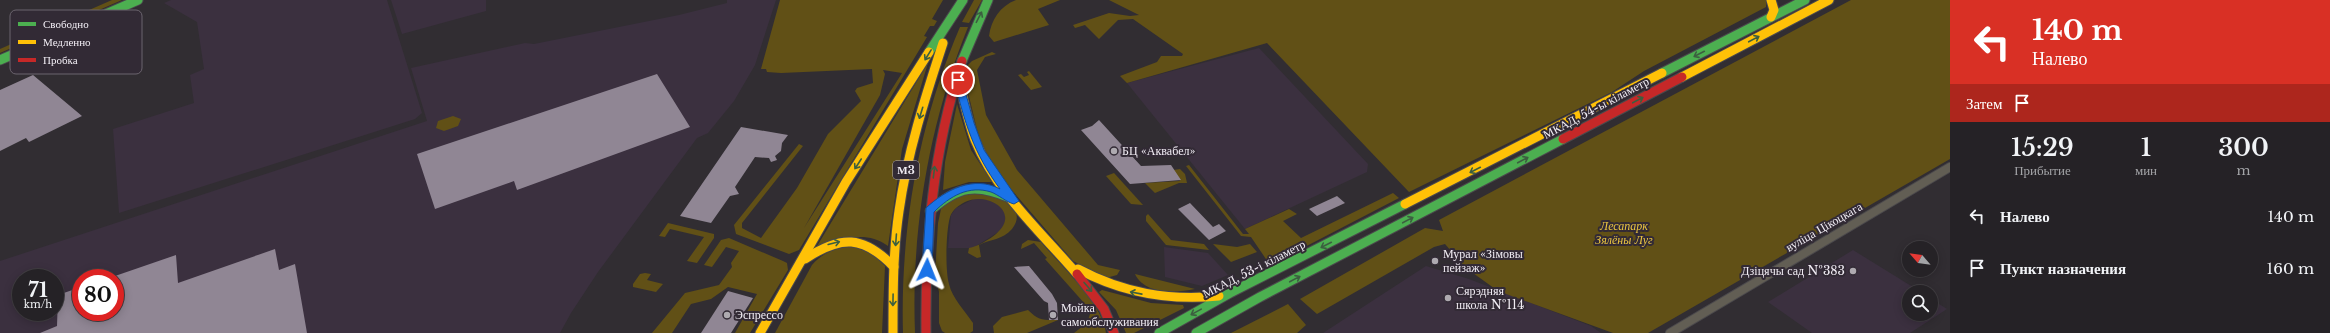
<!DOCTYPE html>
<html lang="ru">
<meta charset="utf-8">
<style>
:root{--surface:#252226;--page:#2d2a2e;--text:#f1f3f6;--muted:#a3a4a7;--line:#423f43}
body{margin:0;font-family:"Libre Baskerville",serif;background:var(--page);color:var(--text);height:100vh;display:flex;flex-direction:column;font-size:15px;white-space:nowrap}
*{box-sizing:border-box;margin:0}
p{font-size:13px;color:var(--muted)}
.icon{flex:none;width:22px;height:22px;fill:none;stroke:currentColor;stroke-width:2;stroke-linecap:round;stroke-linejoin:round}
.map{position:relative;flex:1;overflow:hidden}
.side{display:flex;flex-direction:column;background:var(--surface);width:380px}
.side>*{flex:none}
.hud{background:#d93025;color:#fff;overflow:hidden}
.needle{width:26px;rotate:298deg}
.tools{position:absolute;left:1902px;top:241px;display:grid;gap:8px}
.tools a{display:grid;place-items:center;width:36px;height:36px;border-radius:50%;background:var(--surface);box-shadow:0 2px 10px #0003,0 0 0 1px var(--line);font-size:20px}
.speed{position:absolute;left:12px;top:269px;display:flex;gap:8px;font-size:20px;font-weight:700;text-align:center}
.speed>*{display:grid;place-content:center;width:52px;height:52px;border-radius:50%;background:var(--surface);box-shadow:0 2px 10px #0003,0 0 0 1px var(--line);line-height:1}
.speed small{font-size:10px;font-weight:400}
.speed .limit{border:6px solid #d22;background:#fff;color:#111}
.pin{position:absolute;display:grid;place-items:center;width:34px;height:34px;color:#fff;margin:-17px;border:2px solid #fff;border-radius:50%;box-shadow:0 1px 4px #0007}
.me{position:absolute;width:44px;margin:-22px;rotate:2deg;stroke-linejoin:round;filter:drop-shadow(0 0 3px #0008)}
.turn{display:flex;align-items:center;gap:14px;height:84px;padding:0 16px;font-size:18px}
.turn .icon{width:52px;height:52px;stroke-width:2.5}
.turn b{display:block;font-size:28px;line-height:34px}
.then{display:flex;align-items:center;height:38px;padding:0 16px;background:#0003;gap:8px;font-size:15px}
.eta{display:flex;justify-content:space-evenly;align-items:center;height:68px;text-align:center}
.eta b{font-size:24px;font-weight:600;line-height:28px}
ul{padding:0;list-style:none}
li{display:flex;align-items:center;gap:12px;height:52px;padding:0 16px}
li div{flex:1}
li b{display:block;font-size:15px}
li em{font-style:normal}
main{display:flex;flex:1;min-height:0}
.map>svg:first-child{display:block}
.built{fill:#3b303f;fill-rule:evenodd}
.green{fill:#615016;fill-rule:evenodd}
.building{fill:#908694}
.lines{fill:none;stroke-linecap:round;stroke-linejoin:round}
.street-casing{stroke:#4b494c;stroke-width:10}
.fast-casing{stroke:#4b494c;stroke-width:11}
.slow-casing{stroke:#4b494c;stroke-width:11}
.jam-casing{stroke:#4b494c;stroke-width:11}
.street{stroke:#625e54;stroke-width:8}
.fast{stroke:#4caf50;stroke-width:9}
.slow{stroke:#ffc107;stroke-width:9}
.jam{stroke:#c62828;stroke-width:9}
.oneway{stroke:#3c5f40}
.route{fill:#1a73e8;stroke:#114b97}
.poi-dot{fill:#aeaab0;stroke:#322a35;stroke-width:1.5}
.labels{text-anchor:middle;stroke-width:4;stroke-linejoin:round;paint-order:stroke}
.shield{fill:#322a35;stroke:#b8b2bb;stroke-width:1}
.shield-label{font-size:11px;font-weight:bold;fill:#f1edf4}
.street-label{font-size:12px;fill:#f1edf4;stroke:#322a35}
.poi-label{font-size:12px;fill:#f1edf4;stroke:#322a35;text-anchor:start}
.park-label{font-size:12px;font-style:italic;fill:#eac541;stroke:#322a35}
.key{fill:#322a35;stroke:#6b646e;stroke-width:1}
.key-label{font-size:11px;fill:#f1edf4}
</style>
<main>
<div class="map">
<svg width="1950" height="333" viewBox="0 0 1950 333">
<rect width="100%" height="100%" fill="#312d32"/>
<g class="built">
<path d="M171,0h216l35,113 -7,6 -296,94 -6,-84 81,-26 -4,-28 14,-6 -7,-47 -33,-19z"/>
<path d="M391,0h95v11l-84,23z"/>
<path d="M727,0h49l-21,65 -21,36 -26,32 -11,5 -99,134 -27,41 -11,20h-560v-72l427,-140 -16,-53 114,-25 9,1 145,-29 48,-12zM21,278h34v34h-34zM81,278h34v34h-34z"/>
<path d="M1259,48l109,116 -1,8 -122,57 -118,-146z"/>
<path d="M974,199h12l10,4 8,7 2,9 -3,10 -30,19h-25l3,-33 5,-7z"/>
<path d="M1164,247l44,6 20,22 -26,11 -37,-9z"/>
<path d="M1853,250l68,42h-12v22h22v-15l16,10 -37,24h-98l-44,-31z"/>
<path d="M1426,266l43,13 122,47 10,7h-278z"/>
</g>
<g class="green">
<path d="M112,0h10l-122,53v-4z"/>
<path d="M780,0h163l-11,19 5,2 -3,5h-4l-6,10 3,1 -128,213 -10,4 -53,-20 -2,-9 65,-81 4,2 -61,77v5l19,10 36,-50 31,-54 33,-33 -6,-10 2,-3 16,-5 -1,-14 -91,4 -14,-1 -1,-3h-5zM883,70l19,3 -98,155 76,-133 5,-21z"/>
<path d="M974,0h8l-13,23 -7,-1z"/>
<path d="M1016,0h44l-22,9 11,16 -55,17 -5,-6c2,-16 11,-30 27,-36z"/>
<path d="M1109,0h657v7l-122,64 -32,21 -203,100 -142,-149 -140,40 -7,-7 37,-14 4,-6h21l1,-2 -50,-35 -15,1 -19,19 -14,-14 -10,3 -2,-3 36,-12 21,3 9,-1z"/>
<path d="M1851,0h99v159l-302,174h-35l-115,-42 -32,-23 -21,-24 -11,3 -117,67 -17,-15 125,-71 18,3 -4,-11z"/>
<path d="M960,27h8c-39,97 -57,202 -53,306h-12c-3,-104 16,-211 57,-306z"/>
<path d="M992,52l4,2 -11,3 -8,13 9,45 31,55 81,95 22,5 -3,5 -11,3 -33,-17 -69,-80 -23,-35 -16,-66 3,-15 4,-4z"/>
<path d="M928,63l-26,86 -14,97c-23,-17 -47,-6 -71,0z"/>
<path d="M1029,71l13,16 -11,3 -13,-15 3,-1 3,3 5,-2 -2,-3z"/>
<path d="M957,104l14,46 21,32h-23l-26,8 2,-28z"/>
<path d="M453,116l8,3 -3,7 -14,5 -8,-3 2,-7z"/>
<path d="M1189,165l54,69h6l-4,-5 44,-20 8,5 -14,7 18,17 92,-45 6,5 -129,67 -19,-28 -10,-1 -55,-70z"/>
<path d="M1180,169l5,5 2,9h-8l-24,10 -10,-10 35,-2 -7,-11z"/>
<path d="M1114,173l29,32 -12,-1 -25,-28z"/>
<path d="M971,192c18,0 60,12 41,37 -9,11 -22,10 -33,16l2,12 -4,1 -9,-5 1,-5c8,-1 21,-9 27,-14 26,-22 -9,-43 -31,-32 -6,3 -13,8 -15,15 -4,14 -5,53 -1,67 3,14 16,27 24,39v8l-3,2h-25l-3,-2 -3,-8v-31l-4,-17 3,-52 3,-14 4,-7z"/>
<path d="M1148,214l23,26 33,4 5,6 -43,-5 -20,-24v-5z"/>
<path d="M668,223l46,11v4l-17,25 -10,-2 17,-24 -34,-8 -5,8 -6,-1z"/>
<path d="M729,238l54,23 4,2 1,7 -38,63h-15l22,-39 -29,-7 -17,12 -20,5 -19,29h-20l33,-40 34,-8 13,-18 -1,-4 8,-12 -13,-4 -14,20 -8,-2 17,-25z"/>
<path d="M1028,240l13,2c19,23 62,62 65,91h-32l13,-10 3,-9 -5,-10 -40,-45 2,-1 -13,-15 -13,6 1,-5z"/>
<path d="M1213,244l24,3 13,-3 7,8 -26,10z"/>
<path d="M855,246l11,2 19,18 -3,67h-107l37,-68c12,-14 25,-17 43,-19z"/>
<path d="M645,273l6,1 -4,6 16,4 -7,8 -23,-5v-3l7,-10z"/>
<path d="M1135,274l60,15c-19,4 -50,6 -60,-15z"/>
<path d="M1102,290l49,13 32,2 1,3 -50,25h-8l-10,-23 -17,-18z"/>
<path d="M1288,304l18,21 -9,8h-66z"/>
<path d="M1028,310c11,11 15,10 30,10l-31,13h-33l-1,-7 9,-9z"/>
</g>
<g class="building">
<path d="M657,74l33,53 -173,63 -3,-9 -79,28 -18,-55z"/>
<path d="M33,75l49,41 -53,26 -3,-4 -26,13v-61z"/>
<path d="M1099,120l42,46 30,-1 10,15 -51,4 -49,-54 11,-4z"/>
<path d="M741,127l47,8 -6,8 -1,8 -6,5 2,4 -6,2 -2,-4 -14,-1 -20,30 4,7 -9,2 -19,27 -31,-7z"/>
<path d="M1337,196l8,7 -28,13 -8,-7z"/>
<path d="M1190,203l23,24 6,-3 7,7 -17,9 -31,-31z"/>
<path d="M275,249l4,21 16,-6 12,69h-267l17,-7 1,-31 23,-8v25h34v-36l61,-21 2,28z"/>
<path d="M1029,266l23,28 5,9 1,17h-9l-1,-17 -4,-2 -30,-34z"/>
<path d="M728,291l25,7 -22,35h-30z"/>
</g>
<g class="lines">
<g class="street-casing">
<path id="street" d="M1670,333l280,-166"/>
</g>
<g class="fast-casing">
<g id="fast">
<path d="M929,52l34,-52"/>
<path d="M0,60l138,-60"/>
<path d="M962,61l26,-61"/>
<path d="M1662,73l143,-73"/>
<path d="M930,211c28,-25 46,-28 80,-13"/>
<path d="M1159,333l71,-40 175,-89"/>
<path d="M1196,333l64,-36 303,-158"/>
</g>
</g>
<g class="slow-casing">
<g id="slow">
<path d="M1771,0l3,10 -3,7"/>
<path d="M958,75c5,22 9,44 17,65 21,52 66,92 102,134"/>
<path d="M1682,77l147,-77"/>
<path d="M1405,204l257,-131"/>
<path d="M805,259c36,-24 58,-24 89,8"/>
<path d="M1078,269c45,24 90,32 141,27"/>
<path d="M760,333l86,-151 83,-130"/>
<path d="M893,333c0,-41 0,-82 6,-122 8,-57 26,-113 44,-168"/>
</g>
</g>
<g class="jam-casing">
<g id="jam">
<path d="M1563,139l119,-62"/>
<path d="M1077,274l27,35 10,24"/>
<path d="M926,333c-1,-93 7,-183 36,-272"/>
</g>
</g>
<use href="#street" class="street"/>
<use href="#fast" class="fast"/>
<use href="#slow" class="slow"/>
<use href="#jam" class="jam"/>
</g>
<defs><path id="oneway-shaft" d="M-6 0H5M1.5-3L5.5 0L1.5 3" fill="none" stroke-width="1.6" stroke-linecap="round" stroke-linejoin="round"/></defs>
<g class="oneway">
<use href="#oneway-shaft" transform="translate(979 17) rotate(-63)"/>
<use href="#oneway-shaft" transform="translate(1754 39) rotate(-28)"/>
<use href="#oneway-shaft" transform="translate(1699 54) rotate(153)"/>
<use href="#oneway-shaft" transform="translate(928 55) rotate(122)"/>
<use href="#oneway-shaft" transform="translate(1638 100) rotate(-28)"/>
<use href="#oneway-shaft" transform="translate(921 113) rotate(107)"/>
<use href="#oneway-shaft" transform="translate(1523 160) rotate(-28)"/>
<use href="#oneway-shaft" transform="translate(858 164) rotate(123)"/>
<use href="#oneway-shaft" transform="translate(1475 170) rotate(153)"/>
<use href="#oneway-shaft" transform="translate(934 172) rotate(-83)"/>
<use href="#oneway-shaft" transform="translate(1408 220) rotate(-28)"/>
<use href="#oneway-shaft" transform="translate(896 240) rotate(94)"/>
<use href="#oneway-shaft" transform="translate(834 243) rotate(-14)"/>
<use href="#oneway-shaft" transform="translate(1326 245) rotate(153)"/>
<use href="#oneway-shaft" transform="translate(1295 279) rotate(-28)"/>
<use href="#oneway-shaft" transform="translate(1088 287) rotate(49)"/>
<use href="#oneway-shaft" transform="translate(1136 293) rotate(-169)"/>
<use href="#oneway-shaft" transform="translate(893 300) rotate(91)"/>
<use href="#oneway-shaft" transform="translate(1196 312) rotate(151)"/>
</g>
<path class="route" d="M958,77l4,3 12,43 10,27 35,51 -5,3c-8,-2 -15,-9 -23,-12 -22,-7 -41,4 -57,20l-2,58 -5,3 -5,-3 4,-62c19,-18 48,-33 74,-19 -27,-37 -35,-66 -46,-109z"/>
<g class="poi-dot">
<circle cx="1114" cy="151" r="4"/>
<circle cx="1435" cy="261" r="4"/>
<circle cx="1853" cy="271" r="4"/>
<circle cx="1448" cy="298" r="4"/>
<circle cx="727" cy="315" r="4"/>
<circle cx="1053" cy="315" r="4"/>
</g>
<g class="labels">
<rect class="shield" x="893" y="161" width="26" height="18" rx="3"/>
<g class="shield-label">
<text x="906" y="174">М3</text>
</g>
<g class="street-label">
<text transform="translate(1596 108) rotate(-28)" y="4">МКАД, 54-ы кіламетр</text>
<text transform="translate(1824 227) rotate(-30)" y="4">вуліца Цікоцкага</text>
<text transform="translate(1254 269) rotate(-27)" y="4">МКАД, 53-і кіламетр</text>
</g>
<g class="poi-label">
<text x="1122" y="155">БЦ «Аквабел»</text>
<text x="1443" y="258">Мурал «Зімовы<tspan x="1443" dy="14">пейзаж»</tspan></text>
<text x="1845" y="275" text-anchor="end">Дзіцячы сад №383</text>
<text x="1456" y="295">Сярэдняя<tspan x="1456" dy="14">школа №114</tspan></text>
<text x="1061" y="312">Мойка<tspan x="1061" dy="14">самообслуживания</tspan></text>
<text x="735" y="319">Эспрессо</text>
</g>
<g class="park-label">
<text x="1624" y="230">Лесапарк<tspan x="1624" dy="14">Зялёны Луг</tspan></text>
</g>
</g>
<rect x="10" y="10" width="132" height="64" rx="6" class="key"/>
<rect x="18" y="22" width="18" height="4" fill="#4caf50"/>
<rect x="18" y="40" width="18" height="4" fill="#ffc107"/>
<rect x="18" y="58" width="18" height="4" fill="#c62828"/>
<g class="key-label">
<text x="43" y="28">Свободно</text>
<text x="43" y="46">Медленно</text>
<text x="43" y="64">Пробка</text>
</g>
</svg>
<div class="tools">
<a><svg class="needle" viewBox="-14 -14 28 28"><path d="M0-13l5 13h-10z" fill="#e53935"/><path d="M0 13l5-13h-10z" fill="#a3a4a7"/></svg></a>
<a><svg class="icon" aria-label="search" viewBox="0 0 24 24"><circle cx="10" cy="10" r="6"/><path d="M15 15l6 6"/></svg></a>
</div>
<div class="speed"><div>71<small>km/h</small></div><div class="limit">80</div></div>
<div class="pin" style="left:958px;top:80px;background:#d93025"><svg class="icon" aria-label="arrive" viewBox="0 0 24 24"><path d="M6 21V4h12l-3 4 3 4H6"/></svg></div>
<svg class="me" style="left:927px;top:270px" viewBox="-20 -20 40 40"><path d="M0-17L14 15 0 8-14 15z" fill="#1a73e8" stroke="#fff" stroke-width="4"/></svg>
</div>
<section class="side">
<div class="hud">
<div class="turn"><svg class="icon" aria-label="left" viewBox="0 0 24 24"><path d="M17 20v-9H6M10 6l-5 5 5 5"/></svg><div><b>140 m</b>Налево</div></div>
<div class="then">Затем<svg class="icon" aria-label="arrive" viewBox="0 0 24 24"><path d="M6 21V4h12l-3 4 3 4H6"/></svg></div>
</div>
<div class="eta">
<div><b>15:29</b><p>Прибытие</p></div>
<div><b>1</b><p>мин</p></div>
<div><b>300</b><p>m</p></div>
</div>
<ul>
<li><svg class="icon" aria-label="left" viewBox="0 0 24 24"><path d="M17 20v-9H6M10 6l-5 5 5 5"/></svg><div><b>Налево</b></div><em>140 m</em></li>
<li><svg class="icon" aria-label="arrive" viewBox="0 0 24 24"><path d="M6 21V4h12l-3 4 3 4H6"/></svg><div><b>Пункт назначения</b></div><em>160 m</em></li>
</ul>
</section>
</main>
